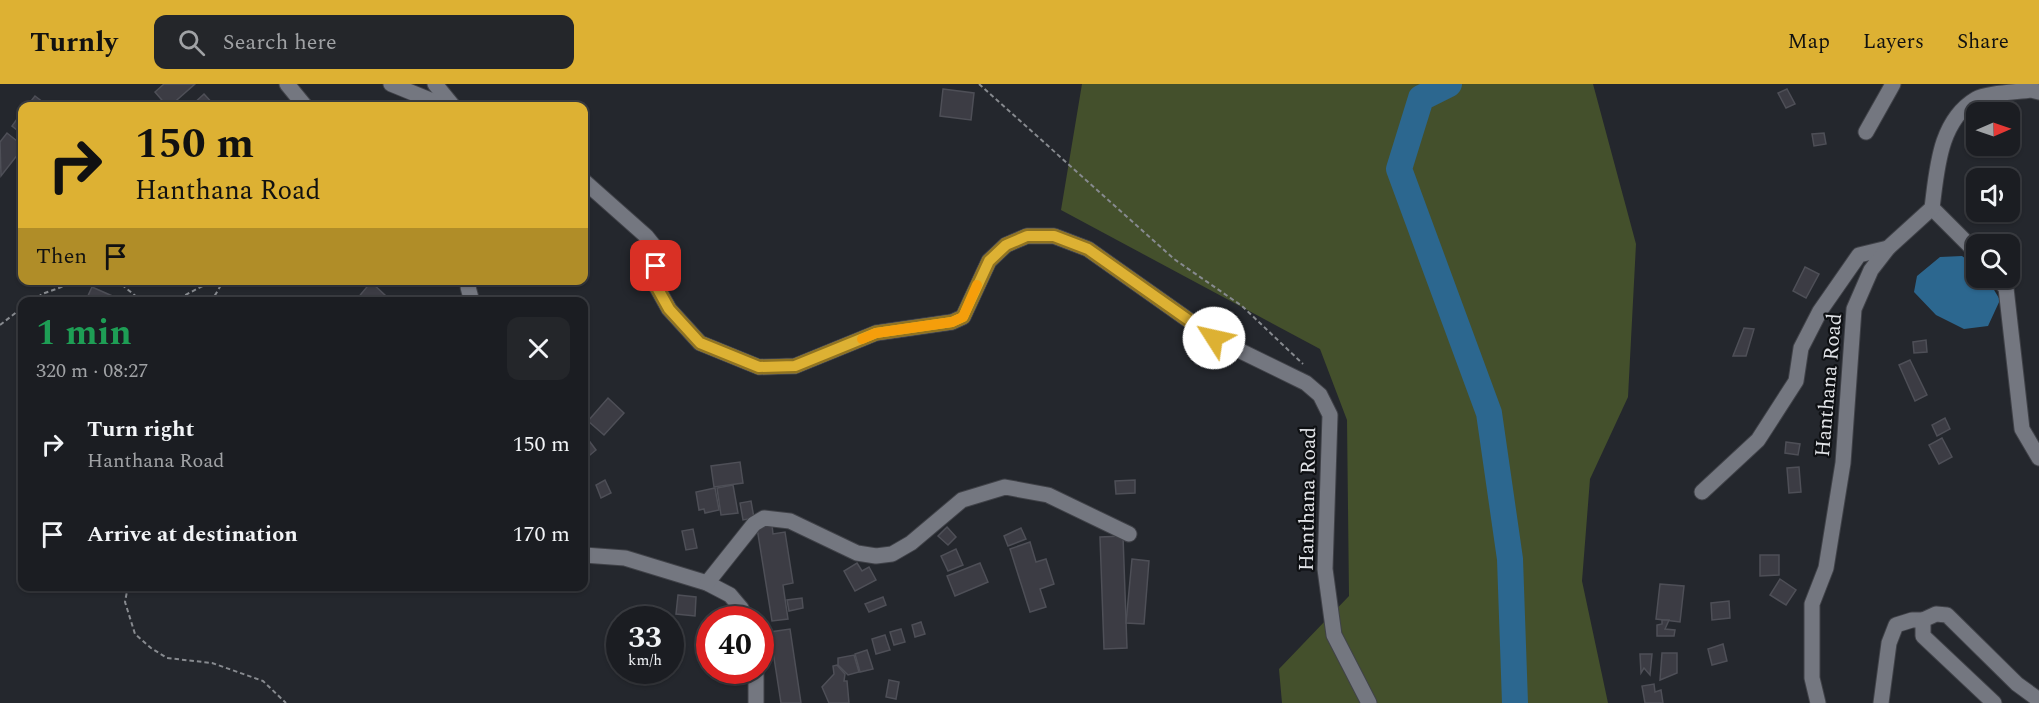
<!DOCTYPE html>
<meta charset="utf-8">
<style>
:root{--surface:#1b1d22;--page:#24262a;--text:#f1f3f6;--muted:#a0a2a5;--line:#393b40;--accent:#ddb133}
body{margin:0;font-family:Spectral,serif;background:var(--page);color:var(--text);height:100vh;display:flex;flex-direction:column;font-size:22px;white-space:nowrap}
*{box-sizing:border-box;margin:0}
p{font-size:20px;color:var(--muted)}
.icon{flex:none;width:33px;height:33px;fill:none;stroke:currentColor;stroke-width:2;stroke-linecap:round;stroke-linejoin:round}
.map{position:relative;flex:1;overflow:hidden}
.side{position:absolute;left:18px;top:213px;width:570px;height:294px;display:flex;flex-direction:column;background:var(--surface);border-radius:12px;box-shadow:0 2px 4px #0004,0 0 0 2px var(--line)}
.side>*{flex:none}
.top-card{position:absolute;left:18px;top:18px;width:570px;height:183px;border-radius:12px;box-shadow:0 2px 4px #0004,0 0 0 2px var(--line);background:#ddb133;color:#111;overflow:hidden}
.needle{width:39px;rotate:88deg}
.buttons{position:absolute;left:1966px;top:18px;display:grid;gap:12px}
.buttons a{display:grid;place-items:center;width:54px;height:54px;border-radius:12px;background:var(--surface);box-shadow:0 2px 4px #0004,0 0 0 2px var(--line);font-size:30px}
.speed{position:absolute;left:606px;top:522px;display:flex;gap:12px;font-size:30px;font-weight:700;text-align:center}
.speed>*{display:grid;place-content:center;width:78px;height:78px;border-radius:50%;background:var(--surface);box-shadow:0 2px 4px #0004,0 0 0 2px var(--line);line-height:1}
.speed small{font-size:15px;font-weight:400}
.speed .limit{border:9px solid #d22;background:#fff;color:#111}
.pin{position:absolute;display:grid;place-items:center;width:51px;height:51px;color:#fff;margin:-26px;border-radius:12px;box-shadow:0 3px 9px #0006}
.me{position:absolute;width:66px;margin:-33px;rotate:305deg;stroke-linejoin:round;filter:drop-shadow(0 0 4px #0008)}
.turn{display:flex;align-items:center;gap:21px;height:126px;padding:0 18px;font-size:27px}
.turn .icon{width:78px;height:78px;stroke-width:2.5}
.turn b{display:block;font-size:42px;line-height:51px}
.then{display:flex;align-items:center;height:57px;padding:0 18px;background:#0003;gap:12px;font-size:22px}
.round{display:grid;place-items:center;flex:none;width:63px;height:63px;border-radius:12px;background:var(--page)}
.overview{display:flex;align-items:center;justify-content:space-between;height:102px;padding:0 18px}
h1{font-size:36px;font-weight:700;line-height:45px;color:#1e9e55}
ul{padding:0;list-style:none}
li{display:flex;align-items:center;gap:18px;height:90px;padding:0 18px}
li div{flex:1}
li b{display:block;font-size:22px}
li em{font-style:normal}
header{display:flex;align-items:center;gap:36px;box-sizing:border-box;height:84px;padding:0 30px;background:var(--accent);color:#111}
header strong{font-size:28px}
nav{display:flex;gap:33px;margin-inline-start:auto;font-size:21px}
.search{width:420px;height:54px;background:var(--page);display:flex;align-items:center;gap:15px;box-sizing:border-box;padding:0 21px;border-radius:12px;color:var(--muted);font-size:22px}
.map>svg:first-child{display:block}
.green{fill:#44502c}
.water{fill:#2c678f}
.lines{fill:none;stroke-linecap:round;stroke-linejoin:round}
.river{stroke:#2c678f;stroke-width:26}
.building{fill:#3c3c44;stroke:#4e4f57;stroke-width:1.5}
.minor-casing{stroke:#404248;stroke-width:17}
.path{stroke:#878a8f;stroke-width:2;stroke-dasharray:4.5 3;stroke-linecap:butt}
.minor{stroke:#747780;stroke-width:15}
.route-casing{stroke:#907321;stroke-width:15}
.route{stroke:#ddb133;stroke-width:10}
.slow{stroke:#f59e0b;stroke-width:10}
.labels{text-anchor:middle;stroke-width:4.5;stroke-linejoin:round;paint-order:stroke}
.street-label{font-size:21px;fill:#e1e3e7;stroke:#0e1013}
</style>
<header>
<strong>Turnly</strong>
<div class="search"><svg class="icon" aria-label="search" viewBox="0 0 24 24"><circle cx="10" cy="10" r="6"/><path d="M15 15l6 6"/></svg>Search here</div>
<nav><a>Map</a><a>Layers</a><a>Share</a></nav>
</header>
<div class="map">
<svg width="2039" height="619" viewBox="0 0 2039 619">
<rect width="100%" height="100%" fill="#24272d"/>
<path class="green" d="M1082,0h511l43,160 -8,153 -38,82 -8,102 26,122h-326l-3,-34 70,-73 -2,-176 -27,-71 -259,-139z"/>
<path class="water" d="M1962,172l15,11v11h10l13,22 -12,26 -24,3 -28,-14 -22,-23 3,-16 23,-19z"/>
<g class="lines">
<path class="river" d="M1449,0l-28,14 -22,71 90,244 21,146 5,144"/>
</g>
<g class="building">
<path d="M164,0h31l-25,22h-3l-12,-14z"/>
<path d="M943,5l31,4 -3,27 -31,-4z"/>
<path d="M1787,5l8,15 -9,4 -8,-15z"/>
<path d="M204,10l11,12h-24z"/>
<path d="M35,12l13,10h-21z"/>
<path d="M22,28v22l-10,-8z"/>
<path d="M7,49l15,12v4l-21,27 -1,-34z"/>
<path d="M1824,49l2,11 -12,2 -2,-12z"/>
<path d="M1805,183l14,7 -13,24 -13,-7z"/>
<path d="M371,198l16,15 -3,5h-27l-1,-2z"/>
<path d="M92,203l25,11 -1,4 -30,-2z"/>
<path d="M1744,244l10,1 -8,27h-13z"/>
<path d="M1926,256l1,12 -13,1 -1,-11z"/>
<path d="M1910,276l17,35 -12,6 -16,-36z"/>
<path d="M608,314l16,15 -20,22 -16,-14z"/>
<path d="M1945,334l5,11 -13,7 -5,-11z"/>
<path d="M584,350l12,16 -12,10z"/>
<path d="M1942,354l10,19 -13,7 -10,-19z"/>
<path d="M1786,358l14,2 -2,11 -13,-2z"/>
<path d="M740,378l3,21 -29,4 -3,-21z"/>
<path d="M1799,383l2,25 -12,1 -2,-25z"/>
<path d="M605,396l6,13 -10,5 -5,-13z"/>
<path d="M1135,396v13l-19,1 -1,-13z"/>
<path d="M733,401l5,28 -17,2 -4,-27z"/>
<path d="M715,404l4,22 -14,3 -1,-4 -5,1 -3,-18z"/>
<path d="M751,417l3,17 -11,2 -3,-17z"/>
<path d="M772,441l1,9 12,-2 8,51 -10,2 5,34 -16,2 -15,-93z"/>
<path d="M947,443l9,10 -8,8 -10,-9z"/>
<path d="M1021,444l5,11 -18,7 -4,-10z"/>
<path d="M693,445l4,19 -11,2 -4,-19z"/>
<path d="M1123,452l4,112 -23,1 -4,-112z"/>
<path d="M1030,458l6,20 10,-3 8,25 -14,5 6,18 -16,5 -20,-63z"/>
<path d="M956,465l7,16 -15,6 -7,-15z"/>
<path d="M1760,471h19v20l-19,1z"/>
<path d="M1132,475l17,2 -5,63 -18,-1z"/>
<path d="M857,479l5,8 7,-4 7,13 -21,11 -11,-20z"/>
<path d="M980,479l8,19 -33,14 -8,-20z"/>
<path d="M1780,495l16,11 -10,15 -16,-10z"/>
<path d="M1660,500l24,2 -4,36 -24,-3z"/>
<path d="M678,511l18,2 -1,19 -19,-2z"/>
<path d="M883,513l3,8 -17,7 -4,-8z"/>
<path d="M802,514l1,10 -14,3 -2,-11z"/>
<path d="M1729,517l1,17 -18,2 -1,-17z"/>
<path d="M1662,536h7l-4,9 10,1 -1,6h-17v-11l5,-1z"/>
<path d="M921,538l4,12 -10,3 -3,-12z"/>
<path d="M790,545l11,74h-20l-11,-71z"/>
<path d="M901,545l4,13 -11,3 -4,-13z"/>
<path d="M885,551l5,15 -14,4 -4,-15z"/>
<path d="M1723,560l4,17 -15,4 -4,-16z"/>
<path d="M867,566l6,19 -13,3 -5,-18z"/>
<path d="M1662,569h15v20l-17,7z"/>
<path d="M1640,570h12l-2,21 -6,-7 -3,5z"/>
<path d="M854,571l5,17 -11,3 -10,-10v-7z"/>
<path d="M837,581l8,9 -1,7h3l2,22h-20l-7,-16 12,-13 -1,-8z"/>
<path d="M889,596l10,2 -3,17 -10,-2z"/>
<path d="M1654,600l1,8 6,-2 2,13h-18l-3,-17z"/>
</g>
<g class="lines">
<g class="minor-casing">
<g id="minor">
<path d="M287,0l18,22"/>
<path d="M391,0l54,22"/>
<path d="M435,0l18,22"/>
<path d="M1866,48l27,-48"/>
<path d="M584,97l62,55 12,15 -4,31 15,27 31,34 59,24 36,-1 81,-33 76,-11 11,-5 26,-56 17,-16 21,-9h27l34,13 126,89 92,45 14,12 10,20 -5,154 9,66 35,68"/>
<path d="M1932,124l45,45"/>
<path d="M1997,194l9,10 16,141 17,29"/>
<path d="M471,196l-3,7 4,15"/>
<path d="M1702,408l56,-52 38,-59 5,-33 19,-37 39,-56 29,-7"/>
<path d="M584,471l41,3 82,25 23,12 11,13 5,12"/>
<path d="M707,499l47,-59 10,-6 26,3 67,32 19,3 16,-2 19,-11 51,-43 43,-13 43,8 81,39"/>
<path d="M756,619v-33"/>
<path d="M1818,619l-6,-25v-74l14,-36 17,-105 11,-154 17,-39 17,-22 44,-40c5,-38 7,-87 44,-109 10,-6 41,-7 55,-9l8,2"/>
<path d="M1881,619l8,-60 7,-18 16,-5h11"/>
<path d="M1994,619l-71,-67v-16l13,-6 11,1 70,69 22,16"/>
</g>
</g>
<g class="path">
<path d="M979,0l195,175 68,47 61,58"/>
<path d="M116,196l27,22"/>
<path d="M32,218l10,-8 39,-14"/>
<path d="M172,218l42,-22"/>
<path d="M211,218l13,-22"/>
<path d="M0,241l22,-17"/>
<path d="M128,502l-3,16 10,32 16,14 16,10 45,5 51,18 23,22"/>
</g>
<use href="#minor" class="minor"/>
</g>
<g class="lines">
<g class="route-casing">
<path id="route" d="M656,182l-2,16 15,27 31,34 59,24 36,-1 81,-33 76,-11 11,-5 26,-56 17,-16 21,-9h27l34,13 126,89"/>
</g>
<use href="#route" class="route"/>
<path class="slow" d="M862,255l14,-6 76,-11 11,-5 14,-32"/>
</g>
<g class="labels">
<g class="street-label">
<text transform="translate(1828 301) rotate(-85)" y="7">Hanthana Road</text>
<text transform="translate(1307 415) rotate(-89)" y="7">Hanthana Road</text>
</g>
</g>
</svg>
<div class="buttons">
<a><svg class="needle" viewBox="-14 -14 28 28"><path d="M0-13l5 13h-10z" fill="#e53935"/><path d="M0 13l5-13h-10z" fill="#a0a2a5"/></svg></a>
<a><svg class="icon" aria-label="sound" viewBox="0 0 24 24"><path d="M4 9h4l5-4v14l-5-4H4zM17 9q2 3 0 6"/></svg></a>
<a><svg class="icon" aria-label="search" viewBox="0 0 24 24"><circle cx="10" cy="10" r="6"/><path d="M15 15l6 6"/></svg></a>
</div>
<div class="speed"><div>33<small>km/h</small></div><div class="limit">40</div></div>
<div class="pin" style="left:656px;top:182px;background:#d93025"><svg class="icon" aria-label="arrive" viewBox="0 0 24 24"><path d="M6 21V4h12l-3 4 3 4H6"/></svg></div>
<svg class="me" style="left:1214px;top:254px" viewBox="-20 -20 40 40"><circle r="19" fill="#fff"/><path d="M0-13L10 11 0 6-10 11z" fill="#ddb133"/></svg>
<div class="top-card">
<div class="turn"><svg class="icon" aria-label="right" viewBox="0 0 24 24"><path d="M7 20v-9h11M14 6l5 5-5 5"/></svg><div><b>150 m</b>Hanthana Road</div></div>
<div class="then">Then<svg class="icon" aria-label="arrive" viewBox="0 0 24 24"><path d="M6 21V4h12l-3 4 3 4H6"/></svg></div>
</div>
<section class="side">
<div class="overview"><div><h1>1 min</h1><p>320 m · 08:27</p></div><a class="round"><svg class="icon" aria-label="close" viewBox="0 0 24 24"><path d="M6 6l12 12M18 6L6 18"/></svg></a></div>
<ul>
<li><svg class="icon" aria-label="right" viewBox="0 0 24 24"><path d="M7 20v-9h11M14 6l5 5-5 5"/></svg><div><b>Turn right</b><p>Hanthana Road</p></div><em>150 m</em></li>
<li><svg class="icon" aria-label="arrive" viewBox="0 0 24 24"><path d="M6 21V4h12l-3 4 3 4H6"/></svg><div><b>Arrive at destination</b></div><em>170 m</em></li>
</ul>
</section>
</div>
